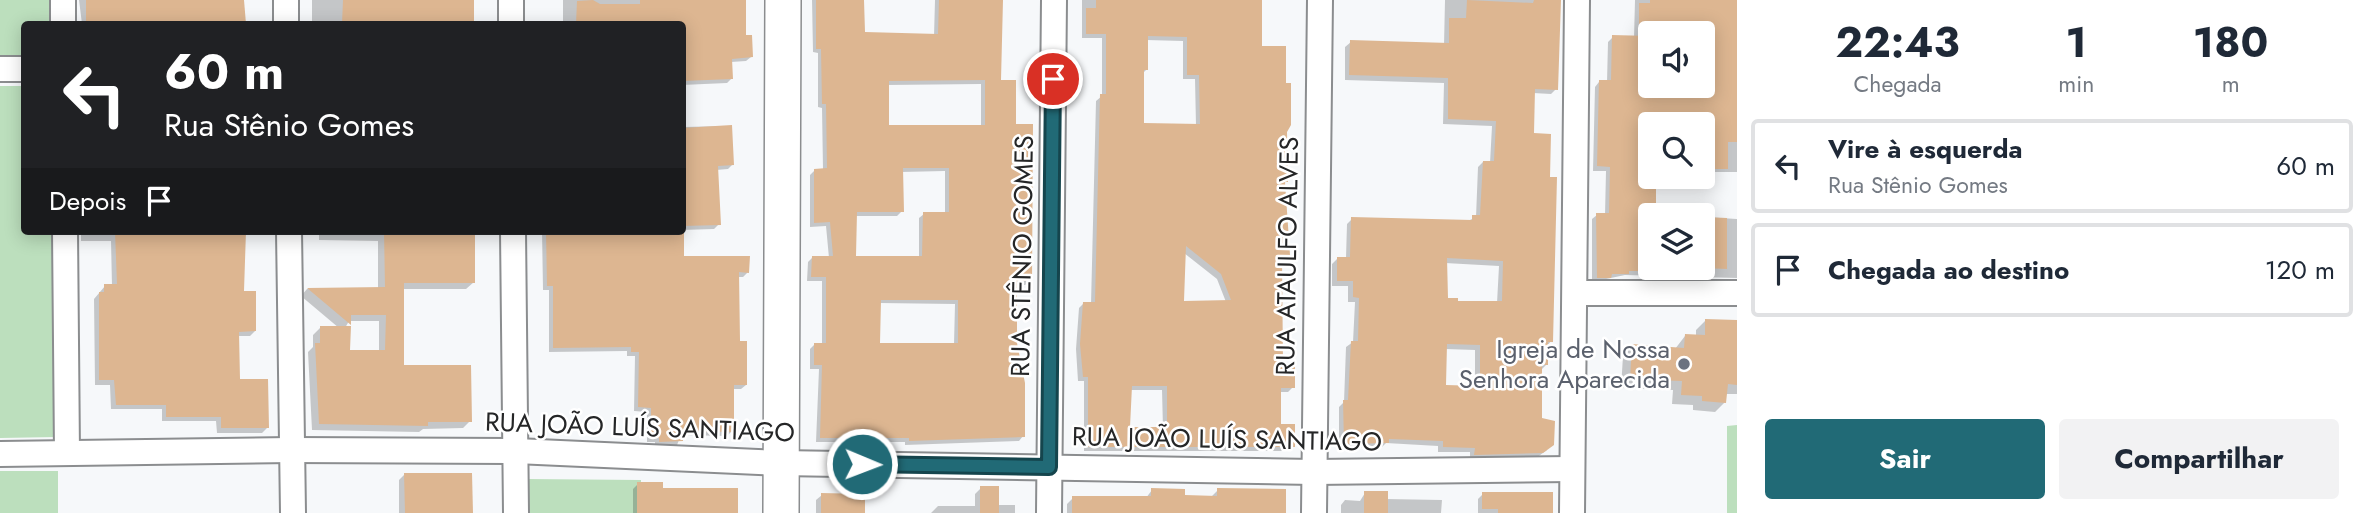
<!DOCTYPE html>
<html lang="pt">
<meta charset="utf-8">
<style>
:root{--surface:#fff;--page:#f2f2f3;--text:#1f2937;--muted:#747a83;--line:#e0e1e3;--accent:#216a76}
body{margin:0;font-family:Jost,sans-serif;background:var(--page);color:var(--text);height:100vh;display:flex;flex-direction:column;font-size:26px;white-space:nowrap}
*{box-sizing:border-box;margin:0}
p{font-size:23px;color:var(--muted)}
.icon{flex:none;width:38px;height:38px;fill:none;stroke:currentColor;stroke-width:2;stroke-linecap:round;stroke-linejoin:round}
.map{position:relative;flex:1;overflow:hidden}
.sheet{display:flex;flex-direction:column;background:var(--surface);width:630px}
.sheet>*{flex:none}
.top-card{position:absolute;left:21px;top:21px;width:665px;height:214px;border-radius:7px;box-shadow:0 4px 18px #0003;background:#202124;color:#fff;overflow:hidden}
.fabs{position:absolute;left:1638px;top:21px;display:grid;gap:14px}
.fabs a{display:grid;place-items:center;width:77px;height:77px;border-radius:7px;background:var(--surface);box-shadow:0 4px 18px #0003;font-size:35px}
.pin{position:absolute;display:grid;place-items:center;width:60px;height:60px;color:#fff;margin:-30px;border:4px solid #fff;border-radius:50%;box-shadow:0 2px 7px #0007}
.me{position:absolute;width:77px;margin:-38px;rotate:91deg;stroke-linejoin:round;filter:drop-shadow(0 0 5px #0008)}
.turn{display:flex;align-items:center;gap:24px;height:147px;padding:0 28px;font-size:32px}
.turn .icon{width:91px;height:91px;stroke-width:2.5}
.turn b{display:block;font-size:49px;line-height:60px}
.then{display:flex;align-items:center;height:66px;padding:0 28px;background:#0003;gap:14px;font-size:26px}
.eta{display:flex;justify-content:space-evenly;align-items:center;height:119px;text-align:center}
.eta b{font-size:42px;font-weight:700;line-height:49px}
.action{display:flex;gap:14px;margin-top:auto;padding:14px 28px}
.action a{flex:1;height:80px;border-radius:7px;background:var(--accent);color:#fff;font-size:28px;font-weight:700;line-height:80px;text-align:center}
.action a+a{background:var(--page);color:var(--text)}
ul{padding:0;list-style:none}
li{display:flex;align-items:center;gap:21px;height:94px;margin:0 14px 10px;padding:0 14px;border:4px solid var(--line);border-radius:7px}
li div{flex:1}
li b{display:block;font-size:26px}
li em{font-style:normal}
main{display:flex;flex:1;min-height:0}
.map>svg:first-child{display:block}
.green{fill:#bcdfbd}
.shadow{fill:#0003;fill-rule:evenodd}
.building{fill:#ddb691;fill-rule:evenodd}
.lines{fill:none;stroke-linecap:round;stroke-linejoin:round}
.street-casing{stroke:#8b8d8f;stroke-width:28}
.secondary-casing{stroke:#8b8d8f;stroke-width:38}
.street{stroke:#fff;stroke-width:24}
.secondary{stroke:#fff;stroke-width:35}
.route-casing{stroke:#15454d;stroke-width:18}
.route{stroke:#216a76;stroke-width:12}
.worship-dot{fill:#6b7280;stroke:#fff;stroke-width:2.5}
.labels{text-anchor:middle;stroke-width:5;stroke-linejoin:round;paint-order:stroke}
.street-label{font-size:26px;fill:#252627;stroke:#fff}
.worship-label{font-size:26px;fill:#5b616d;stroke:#fff;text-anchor:end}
</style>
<main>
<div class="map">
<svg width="1737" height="513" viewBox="0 0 1737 513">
<rect width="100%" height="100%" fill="#f6f8fa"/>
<g class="green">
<path d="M0,0h52v24h-28v33h-24z"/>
<path d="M0,86h24v145h31l1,206 -56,1z"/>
<path d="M1737,425v88h-10v-87z"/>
<rect x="0" y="471" width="58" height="42"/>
<path d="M527,479l114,1 -1,33h-113z"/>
</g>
<g class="shadow">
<path d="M79,0h164l1,24h-162z"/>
<rect x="312" y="0" width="160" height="24"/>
<path d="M563,0h181v37l7,20 -5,4 -15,1 1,16 -5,5 -45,2v-61h-119z"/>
<path d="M812,0h50l1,34 71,2 1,-36h66l-2,82 16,44 15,155 -5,4h-10v58l8,93 -4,5 -114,4v-3h-89l3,-73h-9v-20l4,-4h8v-64h-15l1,-19 4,-4h17l-3,-32 -16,1v-52l5,-5h8l-1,-62 -4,-1v-54l-5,-1zM981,84v42l-94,1v-42zM945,171v43h-21l-5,4v40h-64v-42h42l5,-5 -1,-39zM879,303l76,1 -1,40 -76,1z"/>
<path d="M1082,0h178v48l25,84 2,49 -4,3 5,70 -8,6 1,106 12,21 -5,5h-9v34l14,20 -5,5h-204v-70h-6l-2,-32 3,-41 4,-4h8l5,-203 6,-5v-58h-20zM1146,40l37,1v38h12l1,47 -54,-1v-51l5,-5zM1184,253l33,26 9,23 -44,1zM1130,390h32l1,39h-34z"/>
<path d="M1445,0h105l6,89 -5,5 -18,-1 -1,42 19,206 -4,5v18l-5,5 -2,50 7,31 -11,8 -66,2v-8h-32v-6l-52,-3 -4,4 -43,1v-41l5,-5 2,-55 7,-5 2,-40h-7v-16h-16v-22l5,-5 9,-1 1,-34 5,-5 116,2 8,-4 2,-50 5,-5 7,1 2,-37 -49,-2 1,-41 -99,-3v-33l6,-5 93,3zM1445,263l54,3 -2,37h-40l-11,-3zM1445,349l30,1v38l-31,-1z"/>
<path d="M1635,0h102v172h-34v-48h-53l4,88 50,2v3l33,2v59l-112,-3 -33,7v-63l5,-4h8l1,-44h-13l2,-84 4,-5h8l1,-40 5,-5 21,1zM1650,33h53v53h-53zM1650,215h53v53h-53z"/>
<path d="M731,126l1,39 -4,4 -12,1 3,54 -5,5 -32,1v-103z"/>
<path d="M81,231h167l-4,7 -2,55 13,38 -5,5h-13l1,45 29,47 -5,5h-45l-1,-12h-54v-12h-51l-1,-24h-15l-1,-86 11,-13h7l-1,-45h-30z"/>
<path d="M319,231h159l-5,5 1,46 -8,7h-63l-1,78 68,54 -7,7 -40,1 -4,3 -107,-2 -4,-78 5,-5v-12l7,-7h19l-38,-32 6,-7h71v-48l-59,-1zM349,321h30v31h-30l-4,-24z"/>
<path d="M542,231h140l1,26 65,15 -5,5h-6l1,65 8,43 -5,4h-8l-1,42 -5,5 -46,-1 -4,10 -22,1v-4h-8v-30l-13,-1 1,-55h-8v-5l-78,1v-62h-6z"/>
<path d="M1705,321h32v73h-12v8l-10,10 -22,-2v-5l-21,-1 1,-14 -52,-2 2,-32 9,-10 43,3 10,-13 11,1v-7z"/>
<path d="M405,474l68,39h-74v-33z"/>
<path d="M638,484l23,6 76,23h-104v-24z"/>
<path d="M981,488l16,17h18v8h-84l7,-7h37v-12z"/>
<path d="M1152,490l31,7 29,-1 6,-6 66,23h-217v-9l6,-6h73z"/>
<path d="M1365,493l21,6 56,1 -1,13h-100v-8l4,-5 15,1z"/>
<path d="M1483,494l68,19h-73v-14z"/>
<path d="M822,495l41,18h-47v-13z"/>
</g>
<g class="building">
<path d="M86,0h158l2,24h-160z"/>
<path d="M343,0h131v24h-132z"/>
<path d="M593,0l7,4h40v-4h106v35h6l1,22 -21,2 1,20 -51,2v-57h-106l1,-23z"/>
<path d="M816,0h48l1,32 73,2 1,-34h64l-2,80h15v44h17l-1,157h-15v62l8,40v54l-116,4v-3h-89l2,-73h-8v-22h12v-66h-15l1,-21h21l-3,-34 -16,1v-54l13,-1 -1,-64h-4l-1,-55h-5zM985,80v45h-96v-44zM903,168h46v44h-26l-1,44h-66l1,-44h47zM881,300h77v43h-78z"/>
<path d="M1096,0h166v46h24v37h5v42l-4,7 1,50h-3l5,73 -8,3 1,106h12v24h-14v36h14v23h-207v-70h-5l-3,-33 3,-42h12l5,-208h6v-60h-20v-26h10zM1148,36l39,1v38h12l1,49 -56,-1v-53h4zM1186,246l35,28 10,26 -47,1zM1132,386h35v41h-37z"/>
<path d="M1467,0l66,3 1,-3h27l-3,90 -23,-1 -1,44 17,1 -1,43h7l-4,165h-5v23h-6v53l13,3 -1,24 -11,8 -69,2 1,-7 -32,-1v-6l-54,-2v4l-45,1 -1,-44h5l3,-59h7l1,-43 -6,-1v-16h-16v-24h13l1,-40 121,3v-5h8l3,-54h11l2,-40 -48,-2v-41l-99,-3 1,-35 99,3v-25h17zM1447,258l56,3 -1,40h-44v-3h-10zM1447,344l33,1v41l-34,-1z"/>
<path d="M1650,0h87v142h-9v27h-25v-45h-53v53l6,1v37h-6v56h-21v3h-17l-1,4h-14l-1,-65h13l1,-46 -13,-1 2,-86h12l1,-45 38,1v50h53v-5h8v-48h-72v-30h11z"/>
<path d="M732,125l2,40 -16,1 3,59 -39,1v-98z"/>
<path d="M1703,217l24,1v51l-24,-1z"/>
<path d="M115,231h131l-2,60h12v40l-17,1 1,47h28l1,49h-48v-11h-55v-12h-50l-2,-25h-15v-88h5v-8h13z"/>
<path d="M384,231h91v52h-71v82h67l1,57h-44v4l-109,-2 -4,-81h5v-17h31l-1,24h35l1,-35h-35v10l-44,-37 78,-1z"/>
<path d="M546,231h138v25h66l-1,17 -10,-1 1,69h7v44h-13v47l-51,-1v10l-24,1v-4h-8v-30l-13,-1 1,-55h-8v-5l-78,1v-62h-6z"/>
<path d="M1705,319l32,1v65l-9,-1 -2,19 -24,-2v-5l-21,-1 1,-14 -52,-2 2,-35 52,4 1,-14 20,1z"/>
<path d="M404,473h68l1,40h-68z"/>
<path d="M637,482h26v6h75v25h-101z"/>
<rect x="980" y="486" width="19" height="27"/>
<path d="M1151,488l34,1v6l32,1v-8l69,1v24h-214v-17h79z"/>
<rect x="1364" y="491" width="24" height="22"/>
<path d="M1482,492h71v21h-55v-4h-16z"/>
<path d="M821,493l44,1v19h-44z"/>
</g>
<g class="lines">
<g class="street-casing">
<g id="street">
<path d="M63,0v24"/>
<path d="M286,0v24"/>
<path d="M511,0v24"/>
<path d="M0,69h24"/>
<path d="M65,231l2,222"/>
<path d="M289,231l4,282"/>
<path d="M513,231l3,282"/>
<path d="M1576,293h161"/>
<path d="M0,454l291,-4 225,1 265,12 533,9 258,-3"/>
<path d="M1049,513l5,-513"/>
<path d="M1314,513l6,-513"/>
<path d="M1572,513l5,-513"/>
</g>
</g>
<g class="secondary-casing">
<path id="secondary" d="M781,513l2,-513"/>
</g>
<use href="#street" class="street"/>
<use href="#secondary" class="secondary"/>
</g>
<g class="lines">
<g class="route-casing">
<path id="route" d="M862,464l187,3 4,-388"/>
</g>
<use href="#route" class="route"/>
</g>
<circle class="worship-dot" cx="1684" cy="364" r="7"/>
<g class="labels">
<g class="street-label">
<text transform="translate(1022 256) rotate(-89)" y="9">RUA STÊNIO GOMES</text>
<text transform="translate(1287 256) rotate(-89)" y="9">RUA ATAULFO ALVES</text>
<text transform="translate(640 427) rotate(2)" y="9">RUA JOÃO LUÍS SANTIAGO</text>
<text transform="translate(1227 439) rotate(1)" y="9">RUA JOÃO LUÍS SANTIAGO</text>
</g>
<g class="worship-label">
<text x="1670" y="358">Igreja de Nossa<tspan x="1670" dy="30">Senhora Aparecida</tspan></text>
</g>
</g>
</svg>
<div class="fabs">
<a><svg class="icon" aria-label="sound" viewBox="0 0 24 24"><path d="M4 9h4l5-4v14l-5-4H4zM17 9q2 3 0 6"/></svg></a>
<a><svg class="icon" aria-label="search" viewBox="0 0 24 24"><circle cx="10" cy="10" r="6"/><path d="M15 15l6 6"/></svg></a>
<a><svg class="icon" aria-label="layers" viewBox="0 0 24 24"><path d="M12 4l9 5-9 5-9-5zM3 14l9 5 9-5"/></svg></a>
</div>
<div class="pin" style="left:1053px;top:79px;background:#d93025"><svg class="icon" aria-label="arrive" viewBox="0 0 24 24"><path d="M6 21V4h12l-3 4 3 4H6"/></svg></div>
<svg class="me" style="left:862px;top:464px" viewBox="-20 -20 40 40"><circle r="17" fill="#216a76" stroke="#fff" stroke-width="3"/><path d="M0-11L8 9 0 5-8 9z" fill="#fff"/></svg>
<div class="top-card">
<div class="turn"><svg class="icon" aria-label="left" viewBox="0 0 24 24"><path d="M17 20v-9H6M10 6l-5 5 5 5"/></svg><div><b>60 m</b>Rua Stênio Gomes</div></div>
<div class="then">Depois<svg class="icon" aria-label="arrive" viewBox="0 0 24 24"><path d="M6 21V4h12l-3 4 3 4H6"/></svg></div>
</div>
</div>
<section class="sheet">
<div class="eta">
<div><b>22:43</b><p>Chegada</p></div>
<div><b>1</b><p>min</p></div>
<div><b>180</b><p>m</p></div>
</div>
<ul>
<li><svg class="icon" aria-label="left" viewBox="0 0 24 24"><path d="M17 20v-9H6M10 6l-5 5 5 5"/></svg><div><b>Vire à esquerda</b><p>Rua Stênio Gomes</p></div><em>60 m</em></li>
<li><svg class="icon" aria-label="arrive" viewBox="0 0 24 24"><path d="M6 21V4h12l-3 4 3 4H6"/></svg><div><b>Chegada ao destino</b></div><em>120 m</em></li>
</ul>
<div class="action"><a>Sair</a><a>Compartilhar</a></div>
</section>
</main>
